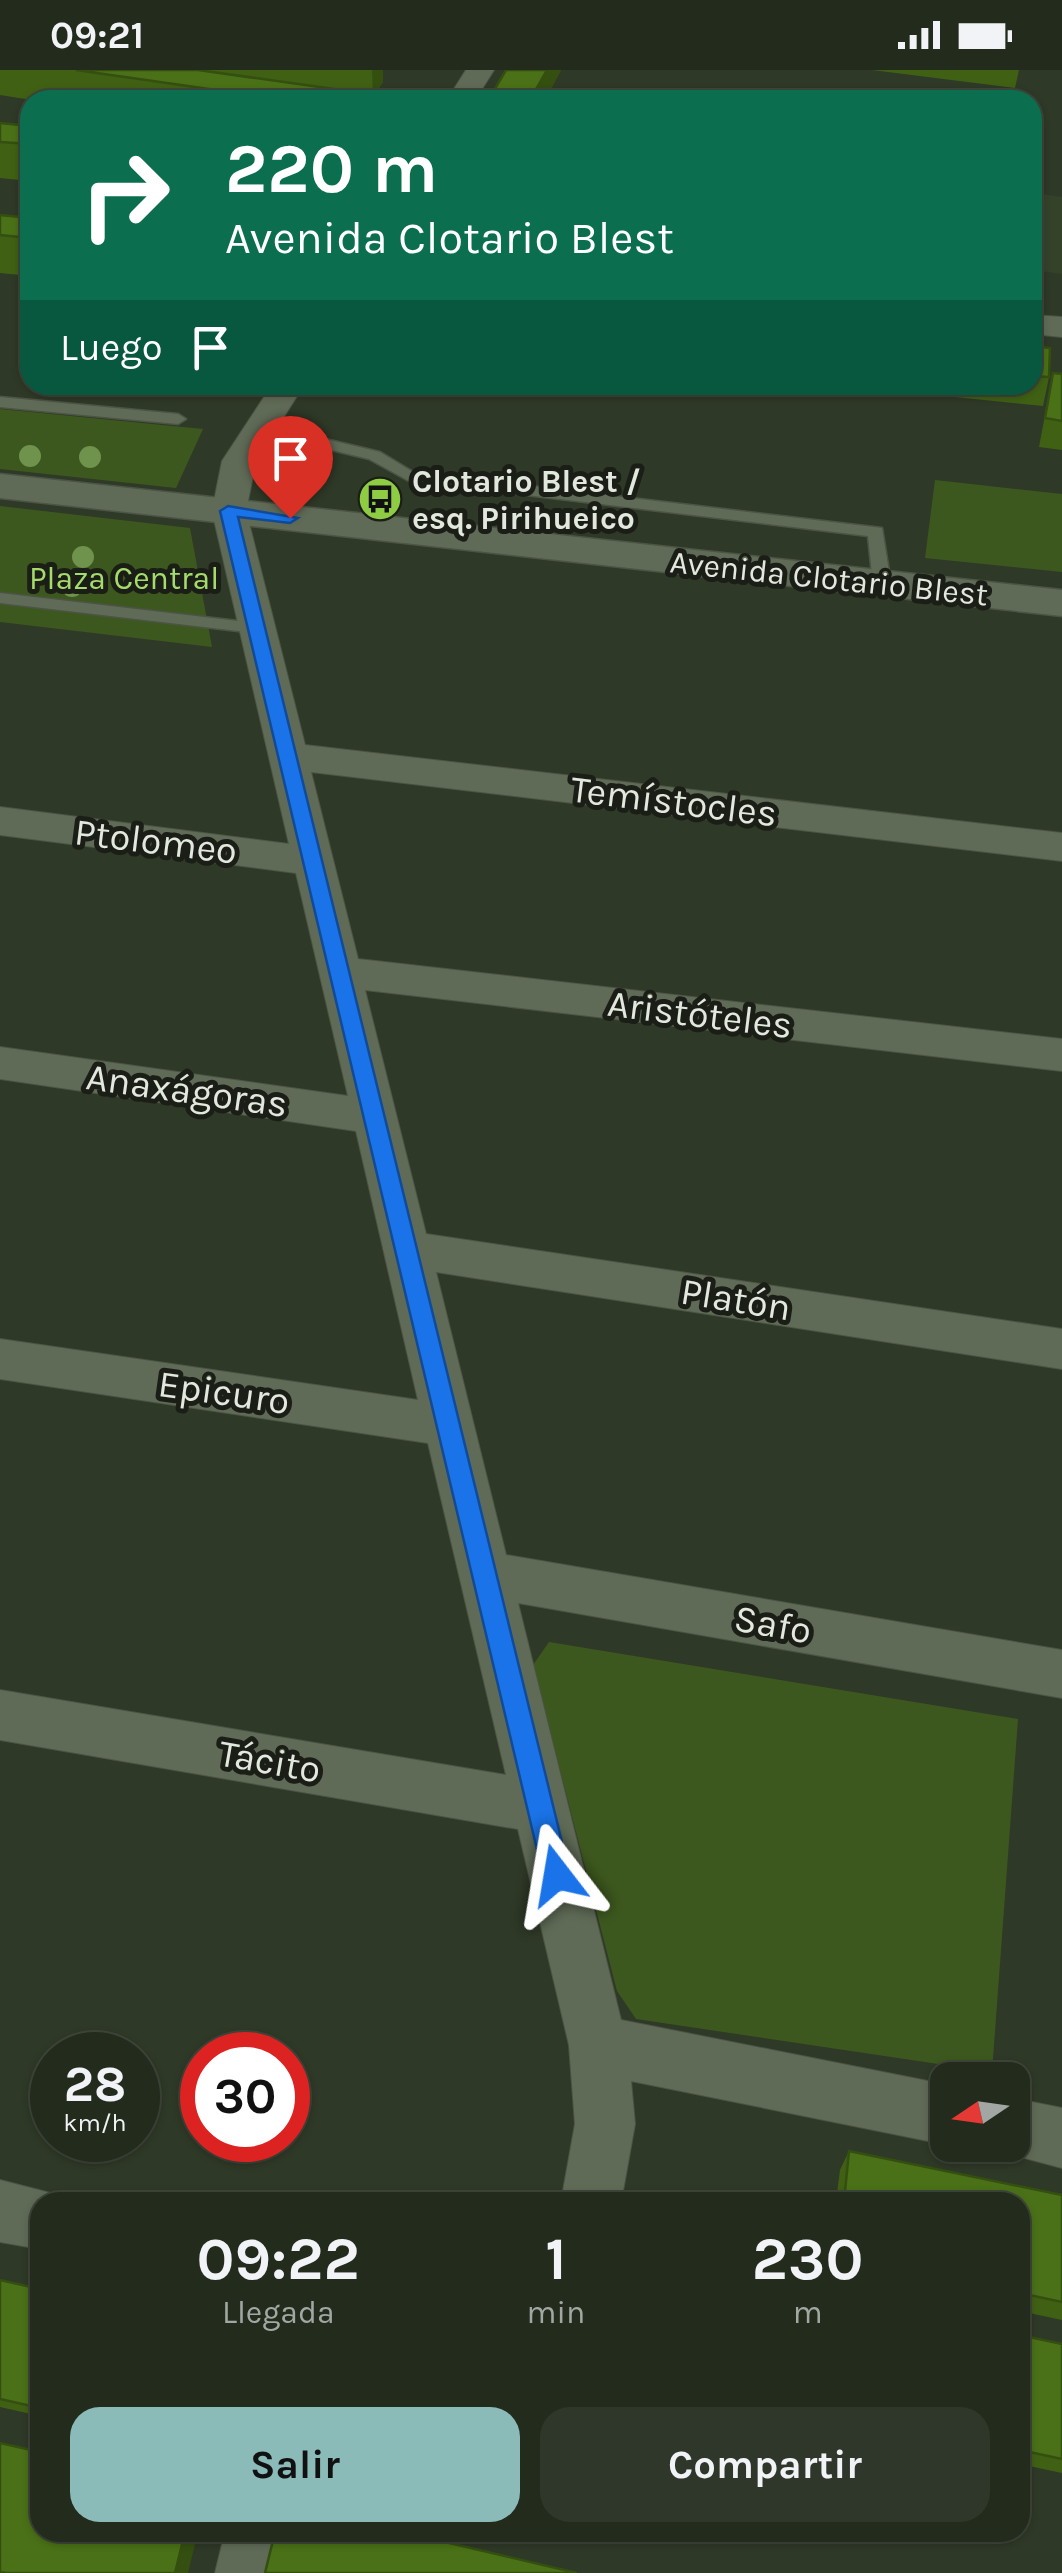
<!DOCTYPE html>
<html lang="es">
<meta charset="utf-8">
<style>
:root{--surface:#232b1d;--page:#2f372a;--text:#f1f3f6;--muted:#a3a7a4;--line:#40473b;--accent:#8bbbb9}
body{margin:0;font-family:Karla,sans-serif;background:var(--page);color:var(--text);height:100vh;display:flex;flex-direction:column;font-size:38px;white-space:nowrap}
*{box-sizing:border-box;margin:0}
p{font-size:32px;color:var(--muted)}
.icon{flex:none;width:55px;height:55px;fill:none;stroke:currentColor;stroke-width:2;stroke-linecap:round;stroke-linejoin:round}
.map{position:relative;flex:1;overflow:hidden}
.sheet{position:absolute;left:30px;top:2122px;width:1000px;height:350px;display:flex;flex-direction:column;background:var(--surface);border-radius:30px;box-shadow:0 2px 8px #0004,0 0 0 2px var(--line)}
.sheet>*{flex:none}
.top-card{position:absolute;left:20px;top:20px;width:1022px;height:305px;border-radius:30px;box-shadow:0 2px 8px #0004,0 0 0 2px var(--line);background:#0b6e4f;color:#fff;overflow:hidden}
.needle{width:65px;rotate:257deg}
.controls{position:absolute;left:930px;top:1992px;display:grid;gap:20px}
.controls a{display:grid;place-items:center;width:100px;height:100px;border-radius:20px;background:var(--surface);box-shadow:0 2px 8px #0004,0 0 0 2px var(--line);font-size:50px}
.speed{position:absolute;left:30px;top:1962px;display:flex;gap:20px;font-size:50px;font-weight:700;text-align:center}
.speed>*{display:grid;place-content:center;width:130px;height:130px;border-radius:50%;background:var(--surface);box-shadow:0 2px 8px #0004,0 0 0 2px var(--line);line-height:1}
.speed small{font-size:25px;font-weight:400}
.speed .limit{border:15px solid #d22;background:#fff;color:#111}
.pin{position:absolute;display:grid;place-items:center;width:85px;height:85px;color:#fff;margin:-102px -42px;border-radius:50% 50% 50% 0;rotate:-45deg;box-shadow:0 0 10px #0007}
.pin .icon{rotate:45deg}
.me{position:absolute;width:110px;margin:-55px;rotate:346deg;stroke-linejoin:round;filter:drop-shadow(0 0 8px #0008)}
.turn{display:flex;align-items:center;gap:35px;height:210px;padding:0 40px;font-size:45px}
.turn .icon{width:130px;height:130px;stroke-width:2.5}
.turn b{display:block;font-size:70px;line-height:85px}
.then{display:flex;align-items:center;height:95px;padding:0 40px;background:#0003;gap:20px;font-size:38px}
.eta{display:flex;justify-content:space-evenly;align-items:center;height:170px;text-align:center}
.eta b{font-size:60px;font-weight:700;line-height:70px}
.action{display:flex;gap:20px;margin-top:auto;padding:20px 40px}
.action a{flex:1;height:115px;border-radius:30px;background:var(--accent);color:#111;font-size:40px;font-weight:700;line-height:115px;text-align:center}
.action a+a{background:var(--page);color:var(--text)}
.status{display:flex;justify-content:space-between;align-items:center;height:70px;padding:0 50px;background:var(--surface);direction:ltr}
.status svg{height:28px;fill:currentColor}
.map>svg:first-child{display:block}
.built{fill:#35422a}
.green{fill:#3d581e}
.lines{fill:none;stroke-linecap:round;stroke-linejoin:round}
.lane-casing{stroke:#4c5445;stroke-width:3}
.street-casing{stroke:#4c5445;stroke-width:2}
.secondary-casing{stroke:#4c5445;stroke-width:3}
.lane{fill:#606b57;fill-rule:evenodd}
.street{fill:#606b57;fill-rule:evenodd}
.secondary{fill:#606b57;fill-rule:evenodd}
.tree{fill:#6f924c}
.wall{fill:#406114}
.shaded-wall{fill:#344f10}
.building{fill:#4a7117;stroke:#344f10;stroke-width:2.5}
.route{fill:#1a73e8;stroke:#114b97;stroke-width:2.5}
.labels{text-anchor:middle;stroke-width:10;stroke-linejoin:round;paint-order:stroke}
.far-poi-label{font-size:32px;font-weight:bold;fill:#e2e8dd;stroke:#1a1e16;text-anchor:start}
.far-park-label{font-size:32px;fill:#a4db6b;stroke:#1a1e16}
.far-street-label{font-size:32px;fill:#e2e8dd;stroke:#1a1e16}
.street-label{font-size:38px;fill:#e2e8dd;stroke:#1a1e16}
</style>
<div class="status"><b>09:21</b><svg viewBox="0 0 49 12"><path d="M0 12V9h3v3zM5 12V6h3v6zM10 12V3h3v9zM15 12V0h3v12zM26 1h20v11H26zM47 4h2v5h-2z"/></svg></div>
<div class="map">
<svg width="1062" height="2503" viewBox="0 0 1062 2503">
<rect width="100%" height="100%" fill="#2f3927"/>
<path class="built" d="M1033,123l29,4v77l-29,-4z"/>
<g class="green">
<path d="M0,339l203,20 -27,59 -176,-19z"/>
<path d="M935,410l127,14v78l-137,-14z"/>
<path d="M0,436l190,22 22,119 -212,-25z"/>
<path d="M549,1572l469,77 -26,353 -356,-53 -19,-28 -84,-326z"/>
</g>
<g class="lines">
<g class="lane-casing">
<g id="lane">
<path d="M0,327l178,17 8,5 -8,5 -178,-17z"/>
<path d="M258,353l122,29 33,20 469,56 9,56 -9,5 -9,-5 -5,-48 -459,-55 -40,-22 -117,-28v-6z"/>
<path d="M0,523l255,30 9,5 -9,5 -255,-30z"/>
</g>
</g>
<g class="street-casing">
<g id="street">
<path d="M466,0h28l-19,30h-28z"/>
<path d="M1032,245l30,2v20l-30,-3z"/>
<path d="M272,315h32l-48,76 -10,50 59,234 757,88v28l-751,-89 47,187 704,80v32l-697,-81 61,244 636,95v40l-626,-97 70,283 556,95v48l-544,-95 103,417 327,65v60l-317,-64 4,43 -14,78h-60l14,-78 -6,-79 -51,-216 -518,-89v-50l506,85 -78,-332 -428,-64v-40l418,61 -62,-269 -356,-52v-32l348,49 -52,-223 -296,-38v-28l289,37 -77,-333 10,-50z"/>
<path d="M1012,2028l50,10v60l-71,-19 -2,-4h23z"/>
<path d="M0,2110l62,16 2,6h-24v47l-40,-7z"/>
<path d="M225,2462h66l-8,41h-68z"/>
</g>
</g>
<g class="secondary-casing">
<path id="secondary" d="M0,404l1062,116v26l-1062,-118z"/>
</g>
<use href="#lane" class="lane"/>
<use href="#street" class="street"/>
<use href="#secondary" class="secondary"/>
</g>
<g class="tree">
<circle cx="30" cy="386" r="11"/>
<circle cx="90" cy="387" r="11"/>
<circle cx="83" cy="487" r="11"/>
<circle cx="72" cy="516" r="11"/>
</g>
<g class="wall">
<path d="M0,0h383v12l-10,15 -18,-3v6h-323l-32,-5z"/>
<path d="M506,0h55l-16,30h-52v-8z"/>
<path d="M872,0h147l-4,18z"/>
<path d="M0,53l30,3v55l-30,-3z"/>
<path d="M0,145l30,3v58l-30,-3z"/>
<path d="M1032,276l17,31 -6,29 -88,-9 1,-12h76z"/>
<path d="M1053,303l9,1v76l-23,-3z"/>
<path d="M849,2081l213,44v125l-42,-9v-109h-184l4,-32z"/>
<path d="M0,2210l40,9v127l-40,-9z"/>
<path d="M1020,2265l42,9v129l-42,-9z"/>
<path d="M608,2462h35l-3,8z"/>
</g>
<g class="shaded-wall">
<path d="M372,0h11v12l-10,15z"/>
<path d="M547,0h14l-16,30h-14z"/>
<path d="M185,2462h13l-10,41h-13z"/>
</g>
<g class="building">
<path d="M76,0h122l157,22 -6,8h-63z"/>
<path d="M506,0h41l-16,28 -38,-6z"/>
<path d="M0,53l30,3v18l-30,-2z"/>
<path d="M0,145l30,3v20l-30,-3z"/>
<path d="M1032,276l18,2 -1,29 -17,-1z"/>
<path d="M1053,303l9,1v47l-17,-3z"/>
<path d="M849,2081l213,44v107l-42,-9v-91h-176z"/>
<path d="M0,2210l40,9v119l-40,-9z"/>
<path d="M1020,2265l42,9v115l-42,-9z"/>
<path d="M0,2373l40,9v80h145l-10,41h-169l-6,-1z"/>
<path d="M275,2462h127l175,41h-312z"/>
</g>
<path class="route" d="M228,436l70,12 -8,5 -52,-6c110,453 224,905 332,1358l-4,9 -9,4 -10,-4 -4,-9c-105,-455 -216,-909 -323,-1364z"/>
<defs>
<g id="bus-disc" transform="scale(2.25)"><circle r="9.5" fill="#8ecd43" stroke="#1a1e16"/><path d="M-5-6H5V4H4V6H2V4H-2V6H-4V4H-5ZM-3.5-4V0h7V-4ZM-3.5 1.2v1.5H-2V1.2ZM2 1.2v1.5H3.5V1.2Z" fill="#111"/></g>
</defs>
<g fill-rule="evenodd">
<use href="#bus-disc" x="380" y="429"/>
</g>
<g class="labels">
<g class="far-poi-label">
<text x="412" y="422">Clotario Blest /<tspan x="412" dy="37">esq. Pirihueico</tspan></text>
</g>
<g class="far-park-label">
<text x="124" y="519">Plaza Central</text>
</g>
<g class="far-street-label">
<text transform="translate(829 508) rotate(6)" y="11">Avenida Clotario Blest</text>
</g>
<g class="street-label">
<text transform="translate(674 731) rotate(7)" y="13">Temístocles</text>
<text transform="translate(156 771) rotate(7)" y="13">Ptolomeo</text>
<text transform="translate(700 944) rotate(7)" y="13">Aristóteles</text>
<text transform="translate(187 1020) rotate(8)" y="13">Anaxágoras</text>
<text transform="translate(736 1229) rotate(9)" y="13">Platón</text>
<text transform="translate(224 1322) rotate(8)" y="13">Epicuro</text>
<text transform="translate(773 1554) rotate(10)" y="13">Safo</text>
<text transform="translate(270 1691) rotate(10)" y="13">Tácito</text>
</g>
</g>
</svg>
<div class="controls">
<a><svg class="needle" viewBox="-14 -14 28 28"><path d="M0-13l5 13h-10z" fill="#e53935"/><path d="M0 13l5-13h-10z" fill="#a3a7a4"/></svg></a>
</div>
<div class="speed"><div>28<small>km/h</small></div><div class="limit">30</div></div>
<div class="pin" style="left:290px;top:448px;background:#d93025"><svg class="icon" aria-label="arrive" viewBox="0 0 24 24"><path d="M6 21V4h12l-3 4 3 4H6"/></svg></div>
<svg class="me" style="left:557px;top:1805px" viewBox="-20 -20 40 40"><path d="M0-17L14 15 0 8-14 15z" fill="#1a73e8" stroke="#fff" stroke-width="4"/></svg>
<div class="top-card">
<div class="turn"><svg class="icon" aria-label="right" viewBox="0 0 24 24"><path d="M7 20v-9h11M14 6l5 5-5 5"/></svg><div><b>220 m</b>Avenida Clotario Blest</div></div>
<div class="then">Luego<svg class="icon" aria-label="arrive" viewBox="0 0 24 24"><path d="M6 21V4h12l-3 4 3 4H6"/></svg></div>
</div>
<section class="sheet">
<div class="eta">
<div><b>09:22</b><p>Llegada</p></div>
<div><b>1</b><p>min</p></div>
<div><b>230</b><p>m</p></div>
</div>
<div class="action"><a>Salir</a><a>Compartir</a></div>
</section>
</div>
